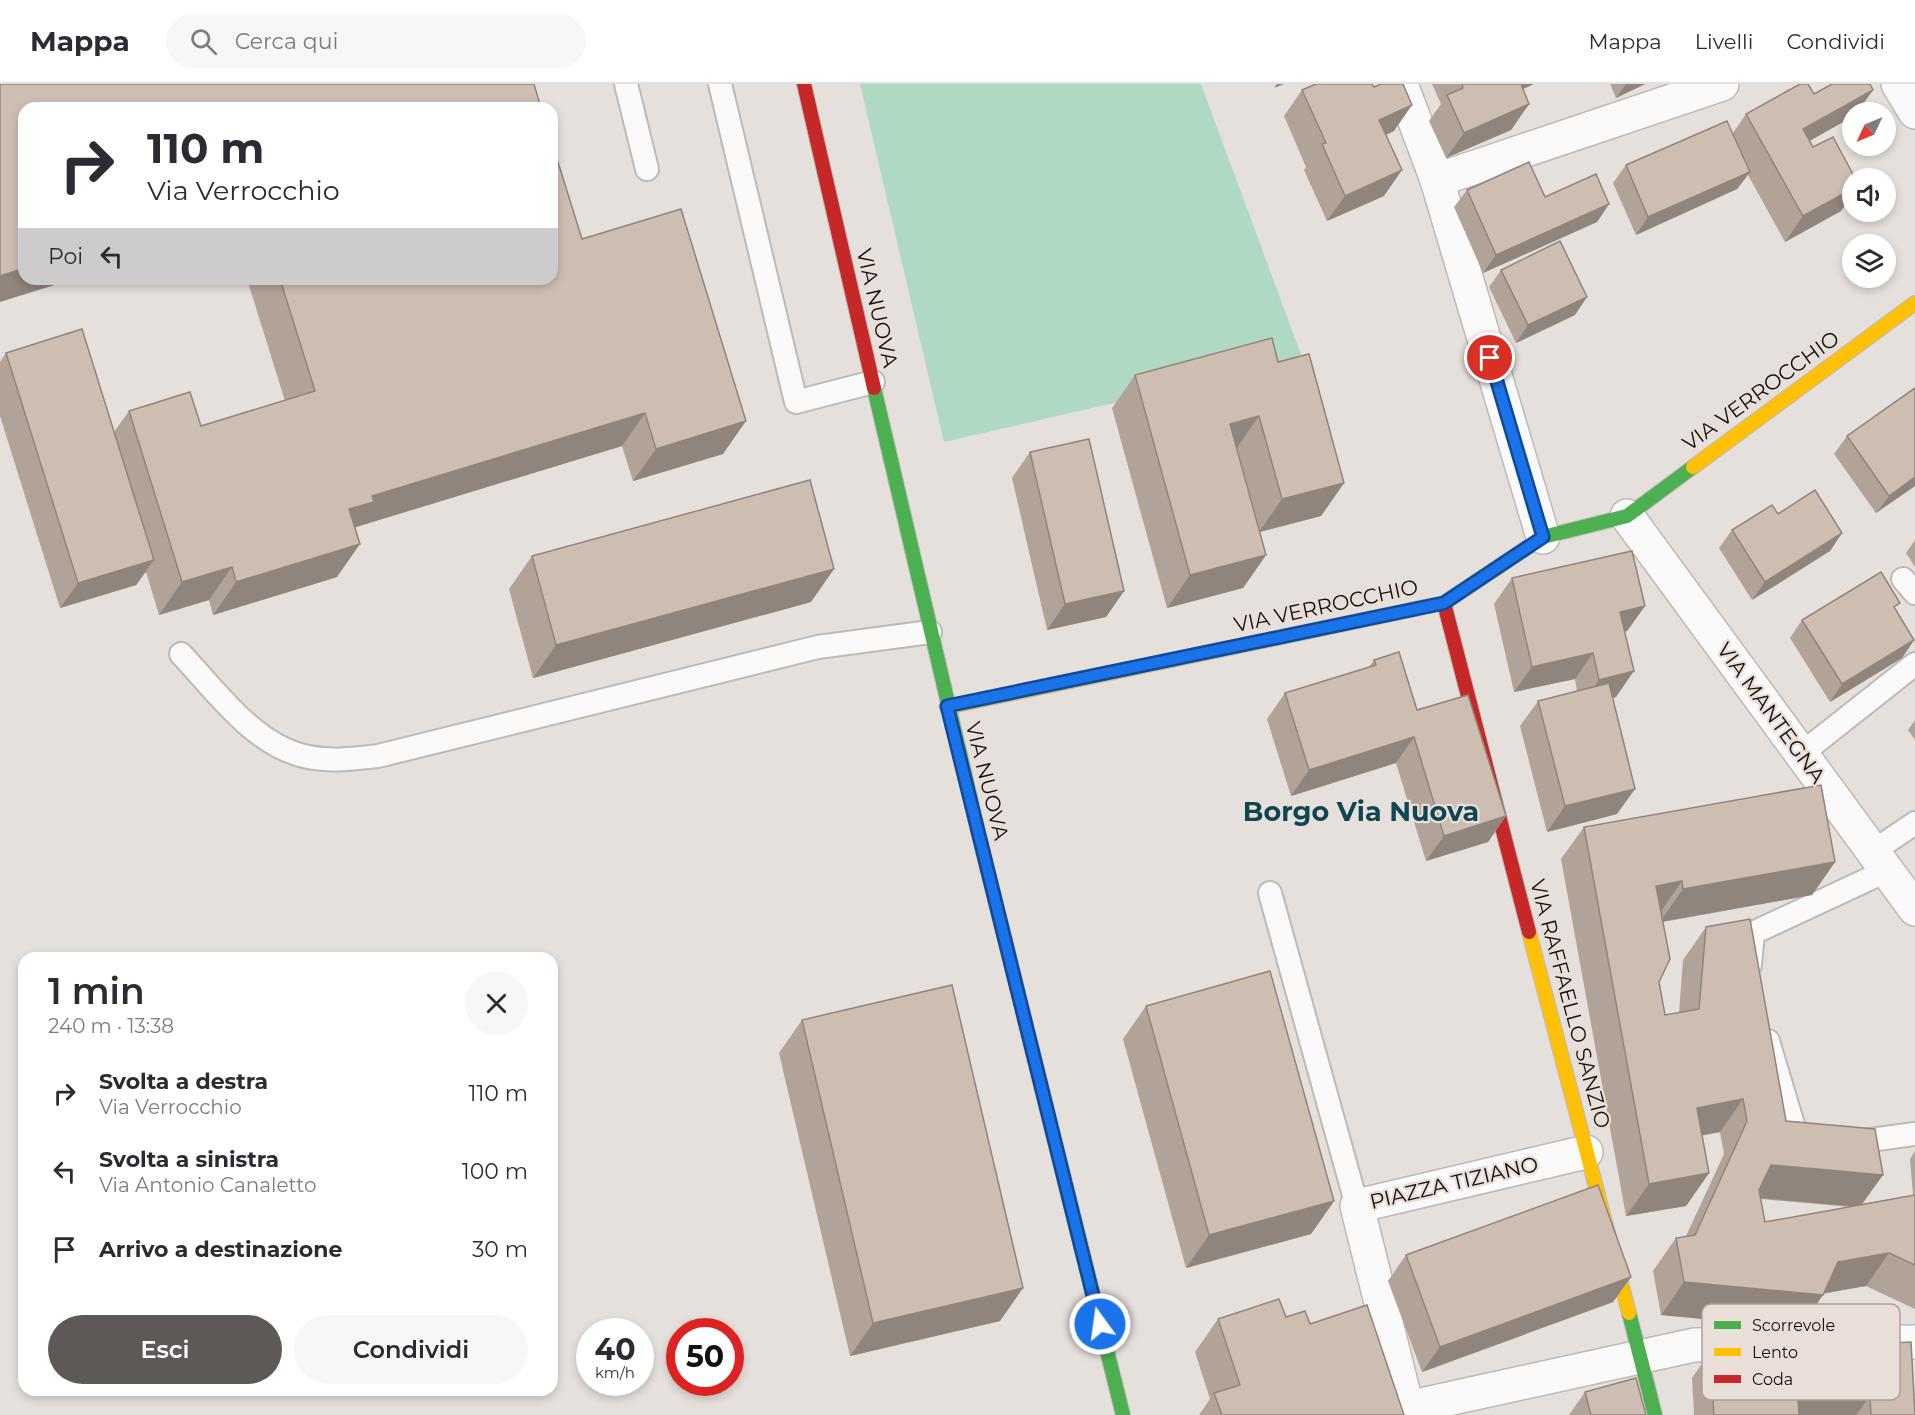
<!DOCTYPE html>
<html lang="it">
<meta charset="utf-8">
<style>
:root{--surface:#fff;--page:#f7f7f7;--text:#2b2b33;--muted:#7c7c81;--line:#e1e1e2;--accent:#5e5956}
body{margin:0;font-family:Montserrat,sans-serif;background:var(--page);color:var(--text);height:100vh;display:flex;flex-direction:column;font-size:22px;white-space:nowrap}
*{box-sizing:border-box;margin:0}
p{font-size:20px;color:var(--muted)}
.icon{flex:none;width:33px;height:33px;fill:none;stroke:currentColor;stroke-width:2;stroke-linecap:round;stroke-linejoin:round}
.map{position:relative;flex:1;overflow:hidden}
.details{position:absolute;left:18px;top:868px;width:540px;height:444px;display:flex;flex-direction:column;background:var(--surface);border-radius:18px;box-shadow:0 3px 9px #0003}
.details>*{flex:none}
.guide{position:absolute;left:18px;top:18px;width:540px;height:183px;border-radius:18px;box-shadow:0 3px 9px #0003;background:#fff;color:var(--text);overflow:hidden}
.needle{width:39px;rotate:226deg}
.buttons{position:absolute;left:1842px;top:18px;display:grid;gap:12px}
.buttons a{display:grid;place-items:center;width:54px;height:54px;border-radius:50%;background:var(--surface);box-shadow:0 3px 9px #0003;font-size:30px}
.speed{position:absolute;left:576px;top:1234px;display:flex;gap:12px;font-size:30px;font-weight:700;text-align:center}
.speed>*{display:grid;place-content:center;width:78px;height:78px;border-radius:50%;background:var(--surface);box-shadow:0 3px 9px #0003;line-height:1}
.speed small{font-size:15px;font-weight:400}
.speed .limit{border:9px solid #d22;background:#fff;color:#111}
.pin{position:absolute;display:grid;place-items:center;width:51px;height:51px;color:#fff;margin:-26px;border:3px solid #fff;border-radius:50%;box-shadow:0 2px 6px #0007}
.me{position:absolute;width:66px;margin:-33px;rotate:346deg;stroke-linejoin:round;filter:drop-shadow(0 0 4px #0008)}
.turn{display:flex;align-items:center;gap:21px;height:126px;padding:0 30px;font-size:27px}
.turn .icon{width:78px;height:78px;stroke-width:2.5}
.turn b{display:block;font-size:42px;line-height:51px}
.then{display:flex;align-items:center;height:57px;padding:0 30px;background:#0003;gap:12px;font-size:22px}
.round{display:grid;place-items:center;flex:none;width:63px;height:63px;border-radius:32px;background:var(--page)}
.overview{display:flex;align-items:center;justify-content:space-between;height:102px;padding:0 30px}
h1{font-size:36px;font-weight:600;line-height:45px}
.primary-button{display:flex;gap:12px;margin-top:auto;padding:12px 30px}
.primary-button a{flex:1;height:69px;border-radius:36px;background:var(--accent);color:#fff;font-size:24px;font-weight:600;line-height:69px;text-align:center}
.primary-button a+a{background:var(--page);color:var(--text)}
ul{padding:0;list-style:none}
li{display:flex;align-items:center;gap:18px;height:78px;padding:0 30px}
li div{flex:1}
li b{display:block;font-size:22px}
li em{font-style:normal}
header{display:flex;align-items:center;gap:36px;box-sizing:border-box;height:84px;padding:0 30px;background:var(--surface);border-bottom:2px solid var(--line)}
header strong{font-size:28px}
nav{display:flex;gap:33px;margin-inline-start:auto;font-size:21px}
.search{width:420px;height:54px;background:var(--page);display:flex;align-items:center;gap:15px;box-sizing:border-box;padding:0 21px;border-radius:33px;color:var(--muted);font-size:22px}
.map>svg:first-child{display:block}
.green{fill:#b0d9c4}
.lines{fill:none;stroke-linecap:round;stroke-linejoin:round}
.lane-casing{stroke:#bdb9b6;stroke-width:26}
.street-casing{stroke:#bdb9b6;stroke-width:36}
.fast-casing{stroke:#bdb9b6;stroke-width:16}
.slow-casing{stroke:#bdb9b6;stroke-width:16}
.jam-casing{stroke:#bdb9b6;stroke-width:16}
.lane{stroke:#fbfafa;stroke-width:22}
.street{stroke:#fbfafa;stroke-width:33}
.fast{stroke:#4caf50;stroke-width:14}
.slow{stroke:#ffc107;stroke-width:14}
.jam{stroke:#c62828;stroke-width:14}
.wall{fill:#b1a398;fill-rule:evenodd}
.shaded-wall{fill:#90857c}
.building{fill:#cebeb1;stroke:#90857c;stroke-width:1.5}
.route-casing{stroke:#114b97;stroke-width:15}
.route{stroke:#1a73e8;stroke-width:10}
.labels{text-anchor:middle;stroke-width:4.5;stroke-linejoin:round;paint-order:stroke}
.street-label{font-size:21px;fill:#14100e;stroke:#eadfd8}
.district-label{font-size:27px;font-weight:bold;fill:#0d4754;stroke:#eadfd8}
.key{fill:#eadfd8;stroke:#aaa19b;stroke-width:1.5}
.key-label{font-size:16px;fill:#14100e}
</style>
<header>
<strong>Mappa</strong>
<div class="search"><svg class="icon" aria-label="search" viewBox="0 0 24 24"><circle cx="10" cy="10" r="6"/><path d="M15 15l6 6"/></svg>Cerca qui</div>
<nav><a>Mappa</a><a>Livelli</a><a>Condividi</a></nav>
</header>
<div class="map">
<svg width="1915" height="1331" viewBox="0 0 1915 1331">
<rect width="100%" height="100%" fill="#e6e0dc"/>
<path class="green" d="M860,0h341l102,276 -359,82z"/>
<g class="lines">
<g class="lane-casing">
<g id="lane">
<path d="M626,0l21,85"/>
<path d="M720,0l76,318 77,-20"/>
<path d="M1903,495l12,14"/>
<path d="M181,570c34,36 72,90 123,102 25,6 49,3 74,0l440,-109 112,-15"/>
<path d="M1801,670l114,-90"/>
<path d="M1872,768l43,-29"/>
<path d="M1270,809l87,313"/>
<path d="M1750,881l3,-32 133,-62"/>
<path d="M1768,957l26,87 8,11 8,5"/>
<path d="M1848,1059l67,-9"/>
</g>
</g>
<g class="street-casing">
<g id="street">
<path d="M1401,0l36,96 106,357"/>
<path d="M1898,0l17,28"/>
<path d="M1437,96l285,-96"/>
<path d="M1627,432l288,393"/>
<path d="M1407,1324l287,-63 221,-3"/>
<path d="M1409,1331l-52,-209 229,-54"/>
</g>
</g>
<g class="fast-casing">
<g id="fast">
<path d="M874,304l104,443"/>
<path d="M1215,567l229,-48 99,-66 84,-21 66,-49"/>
<path d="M1053,1050l70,281"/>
<path d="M1629,1229l26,102"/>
</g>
</g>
<g class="slow-casing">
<g id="slow">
<path d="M1693,383l222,-164"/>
<path d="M947,623l268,-56"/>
<path d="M1529,848l100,381"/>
</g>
</g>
<g class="jam-casing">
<g id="jam">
<path d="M804,0l70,304"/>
<path d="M1444,519l85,329"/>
<path d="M978,747l75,303"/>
</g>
</g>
<use href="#lane" class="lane"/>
<use href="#street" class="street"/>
<use href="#fast" class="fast"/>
<use href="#slow" class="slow"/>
<use href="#jam" class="jam"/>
</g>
<g class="wall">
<path d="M1432,0h102l-11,5 6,15 -18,26 -65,28 -17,-37 12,-17z"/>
<path d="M1610,0h35l-29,14z"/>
<path d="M1302,6l92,41 -8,4 -2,61 -57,25 -23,-51 2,-3 -22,-51z"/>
<path d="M1873,6l-16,22h-5l-42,29 3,6 39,31v17l-11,16 -56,31 -37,-67 -11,14 -101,46 -23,-52 13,-18 107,-32 13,-19 68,-20z"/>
<path d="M1467,106l78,7 64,7 -12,18 -114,51 -29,-66z"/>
<path d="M582,155l141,215 -90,27 -11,-35 -266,81 -19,50 -124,38 -4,-15 -50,15 -13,-43 -10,13 -76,23 -60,-192v-54l6,-9 108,79 15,-21 72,15 84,-25 -38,-122h305z"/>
<path d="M1501,186l74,45 -59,28 -27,-56z"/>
<path d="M1278,278l66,121 -23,33 -61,16 6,23 -23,33 -76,20 -55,-200 23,-33z"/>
<path d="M1915,304v98l-39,27 -42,-59 13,-18z"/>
<path d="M1030,368l94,139 -18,26 -59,13 -35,-152z"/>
<path d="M1778,430l64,19 -12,18 -78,49 -33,-52 13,-18z"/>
<path d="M1915,456v27l-9,-14z"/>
<path d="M532,472l279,46 -278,76 -24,-89z"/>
<path d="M1512,494l133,28 -18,25 -3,1 -8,65 -3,1 4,116 -70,18 -27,-106 18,-25 39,-10 -2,-12 -61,13 -20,-88z"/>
<path d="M1896,526l18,30 -12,18 -72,44 -40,-64 12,-18z"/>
<path d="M1374,576l132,156 -18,26 -62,19 -30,-98 -105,33 -24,-77 18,-26 84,-26z"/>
<path d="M1915,636v20l-7,-10z"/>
<path d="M1584,743l251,35 -23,33 -149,27 -4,60 6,33 14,-2 4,-53 23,-33 80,194 76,83 51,-9 -3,-36 5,-8v158l-49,-23 -43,8 -23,34 -139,-13 -8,-44 23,-33 10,-2 38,-82 -4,-22 -18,3 7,38 -23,33 -60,10 -65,-357zM1761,1115l90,8 -86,15z"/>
<path d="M1146,922l188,195 -23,33 -125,34 -63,-229z"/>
<path d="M802,936l198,301 -150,35 -71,-303z"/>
<path d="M1406,1171l225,22 -18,25 -191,70 -34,-91z"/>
<path d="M1286,1233l24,7 94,91h-205l11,-16 -15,-47 23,-33z"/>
<path d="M1911,1258l4,73h-221l-2,-37 18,-26z"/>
<path d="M1585,1308l61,23h-77z"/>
</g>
<g class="shaded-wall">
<path d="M1277,0h7l-10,4z"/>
<path d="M1509,0h25l-36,16z"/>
<path d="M1626,0h19l-29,14z"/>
<path d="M1873,6l-16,22h-5v5l-67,38 18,-26z"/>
<path d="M1529,20l-18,26 -65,28 18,-25z"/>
<path d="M1412,21l-18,26 -33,15 18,-26z"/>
<path d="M1402,86l-18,26 -57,25 18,-25z"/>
<path d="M1750,88l-13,17 -101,46 12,-18z"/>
<path d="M1852,105v6l-11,16 -56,31 18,-26z"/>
<path d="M1609,120l-12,18 -114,51 13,-18z"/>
<path d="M24,184v11h50l-74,23v-26z"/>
<path d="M1587,213l-12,18 -59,28 12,-18z"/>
<path d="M645,329l-23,33 -266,81 -5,8 -2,-26 23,-13z"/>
<path d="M1259,332l-23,33 -6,-25z"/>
<path d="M746,337l-23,33 -90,27 23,-32z"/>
<path d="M1915,393v9l-39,27 13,-17z"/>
<path d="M1344,399l-23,33 -62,16 23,-33z"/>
<path d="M1842,449l-12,18 -78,49 13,-18z"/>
<path d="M360,460l-23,33 -124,38 23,-33z"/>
<path d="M1266,471l-23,33 -76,20 23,-33z"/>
<path d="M154,476l-18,25 -76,23 18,-25z"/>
<path d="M232,483l-23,33 -50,15 23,-33z"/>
<path d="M834,485l-23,33 -278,76 23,-33z"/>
<path d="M1124,507l-18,26 -59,13 18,-26z"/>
<path d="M1645,522l-18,25 -25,6 18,-25z"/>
<path d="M1914,556l-12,18 -72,44 12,-18z"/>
<path d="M1593,569l-18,26 -61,13 18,-25z"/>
<path d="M1634,587l-18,26 -35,8 18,-25z"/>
<path d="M1414,653l-18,26 -105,33 18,-26z"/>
<path d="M1635,705l-18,25 -70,18 18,-26z"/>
<path d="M1506,732l-18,26 -62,19 18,-25z"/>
<path d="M1835,778l-23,33 -152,27 23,-33z"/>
<path d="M1682,797l-23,33 -3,-28z"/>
<path d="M1743,1015l-23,33 -46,9 23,-33z"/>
<path d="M1771,1081l112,10 -23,32 -112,-10z"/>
<path d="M1709,1089l-23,33 -60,10 23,-32z"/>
<path d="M1334,1117l-23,33 -125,34 23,-33z"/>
<path d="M1889,1169l-23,33 -48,8 5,1 -23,33 -139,-13 23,-33 154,-20z"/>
<path d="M1631,1193l-18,25 -191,70 18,-25z"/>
<path d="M1023,1204l-23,33 -150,35 23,-33z"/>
<path d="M1870,1312l-14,19h-68l10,-16z"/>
</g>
<g class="building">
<path d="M0,0h534l7,24h-517v160l-24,8z"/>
<path d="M1316,0h56l2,3 7,-3h22l9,21 -33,15 23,50 -57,26 -23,-52 4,-1 -24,-53z"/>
<path d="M1462,0h59l8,20 -65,29 -17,-38 16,-7z"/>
<path d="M1800,0h8l6,10 18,-10h38l3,6 -70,39 10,18 20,-10 22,41h-3v11l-49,27 -57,-102z"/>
<path d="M1727,37l23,51 -102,45 -22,-52z"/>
<path d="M552,59l30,96 99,-30 65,212 -90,28 -11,-36 -273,83 2,6 -25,7 11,35 -124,38 -4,-15 -50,15 -53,-171 61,-19 11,34 114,-35 -35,-112h272z"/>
<path d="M1529,78l16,35 51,-23 13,30 -113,51 -29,-65z"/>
<path d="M1560,157l27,56 -59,28 -27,-55z"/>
<path d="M82,245l72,231 -76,23 -72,-230z"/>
<path d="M1272,254l6,24 31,-8 35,129 -62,16 -23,-83 -29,8 36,131 -76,20 -55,-200z"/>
<path d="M1915,304v89l-26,19 -42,-60z"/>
<path d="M1089,355l35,152 -59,13 -35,-152z"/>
<path d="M810,396l24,89 -278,76 -24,-89z"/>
<path d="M1815,406l27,43 -77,49 -33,-52 40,-25 6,9z"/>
<path d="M1632,467l13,55 -25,6 14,59 -35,9 -6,-27 -61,14 -20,-89z"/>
<path d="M1881,488l19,31 -6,4 20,33 -72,44 -40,-64z"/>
<path d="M1399,568l18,58 51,-15 38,121 -62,20 -30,-99 -105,33 -24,-77 91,-28 -2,-5z"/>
<path d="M1609,599l26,106 -70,17 -27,-105z"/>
<path d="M1821,701l14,77 -152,27 -1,-8 -26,5 14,73 -11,23 6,33 34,-6 7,-82 44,-8 36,202 89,8 8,46 -112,-10 -12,25 6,32 150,-27v70l-26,-12 -51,9 -15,33 -139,-13 -8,-44 19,-3 52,-114 -4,-22 -46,9 12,65 -60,11 -65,-357z"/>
<path d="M1270,887l64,230 -125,34 -63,-229z"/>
<path d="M952,901l71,303 -150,35 -71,-303z"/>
<path d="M1598,1101l33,92 -191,70 -34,-92z"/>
<path d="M1279,1215l7,18 19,-6 5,13 57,-19 37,110h-182l-8,-22 26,-8 -22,-66z"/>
<path d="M1911,1258l4,73h-44l-1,-19 -72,3 1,16h-85l-4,-63z"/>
<path d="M1636,1294l10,37h-55l-6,-23z"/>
</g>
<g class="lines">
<g class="route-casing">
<path id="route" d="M1100,1240l-153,-618 497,-103 99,-66 -53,-179"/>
</g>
<use href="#route" class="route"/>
</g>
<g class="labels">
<g class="street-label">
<text transform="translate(877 224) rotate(77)" y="7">VIA NUOVA</text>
<text transform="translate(1761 307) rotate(-36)" y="7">VIA VERROCCHIO</text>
<text transform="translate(1326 522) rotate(-12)" y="7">VIA VERROCCHIO</text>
<text transform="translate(1771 629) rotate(54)" y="7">VIA MANTEGNA</text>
<text transform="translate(987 697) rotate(76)" y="7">VIA NUOVA</text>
<text transform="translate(1570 920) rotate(75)" y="7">VIA RAFFAELLO SANZIO</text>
<text transform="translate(1454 1099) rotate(-13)" y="7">PIAZZA TIZIANO</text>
</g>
<g class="district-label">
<text x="1361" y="737">Borgo Via Nuova</text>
</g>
</g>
<rect x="1702" y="1220" width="198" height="96" rx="9" class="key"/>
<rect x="1714" y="1237" width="27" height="8" fill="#4caf50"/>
<rect x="1714" y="1264" width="27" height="8" fill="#ffc107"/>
<rect x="1714" y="1291" width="27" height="8" fill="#c62828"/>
<g class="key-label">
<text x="1752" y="1247">Scorrevole</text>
<text x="1752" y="1274">Lento</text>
<text x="1752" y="1301">Coda</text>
</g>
</svg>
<div class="buttons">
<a><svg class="needle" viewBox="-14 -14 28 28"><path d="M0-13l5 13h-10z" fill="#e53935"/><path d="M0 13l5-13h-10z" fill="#7c7c81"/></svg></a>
<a><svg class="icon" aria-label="sound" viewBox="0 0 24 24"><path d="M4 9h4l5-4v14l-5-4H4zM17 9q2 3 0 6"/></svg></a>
<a><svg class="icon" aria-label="layers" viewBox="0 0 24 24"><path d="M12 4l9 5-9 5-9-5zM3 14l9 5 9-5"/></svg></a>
</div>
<div class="speed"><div>40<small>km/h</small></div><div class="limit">50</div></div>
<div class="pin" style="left:1490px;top:274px;background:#d93025"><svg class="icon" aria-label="arrive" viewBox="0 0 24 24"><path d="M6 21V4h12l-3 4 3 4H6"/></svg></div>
<svg class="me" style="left:1100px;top:1240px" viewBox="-20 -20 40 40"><circle r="17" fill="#1a73e8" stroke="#fff" stroke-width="3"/><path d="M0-11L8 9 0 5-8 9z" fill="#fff"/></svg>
<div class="guide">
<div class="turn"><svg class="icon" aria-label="right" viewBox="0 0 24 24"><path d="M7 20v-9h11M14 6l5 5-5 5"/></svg><div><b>110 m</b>Via Verrocchio</div></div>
<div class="then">Poi<svg class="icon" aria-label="left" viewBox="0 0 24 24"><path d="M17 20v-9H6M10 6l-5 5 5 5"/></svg></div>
</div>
<section class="details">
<div class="overview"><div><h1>1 min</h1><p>240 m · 13:38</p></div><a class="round"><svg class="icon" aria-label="close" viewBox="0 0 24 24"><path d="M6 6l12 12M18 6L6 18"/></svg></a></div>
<ul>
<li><svg class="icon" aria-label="right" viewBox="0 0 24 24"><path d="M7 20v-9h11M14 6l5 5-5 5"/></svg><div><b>Svolta a destra</b><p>Via Verrocchio</p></div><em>110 m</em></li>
<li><svg class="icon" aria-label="left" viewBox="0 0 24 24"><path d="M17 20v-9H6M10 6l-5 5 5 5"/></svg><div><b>Svolta a sinistra</b><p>Via Antonio Canaletto</p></div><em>100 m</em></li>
<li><svg class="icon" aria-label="arrive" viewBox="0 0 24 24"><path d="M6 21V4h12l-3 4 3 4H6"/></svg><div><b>Arrivo a destinazione</b></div><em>30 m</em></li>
</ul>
<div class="primary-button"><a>Esci</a><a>Condividi</a></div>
</section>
</div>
